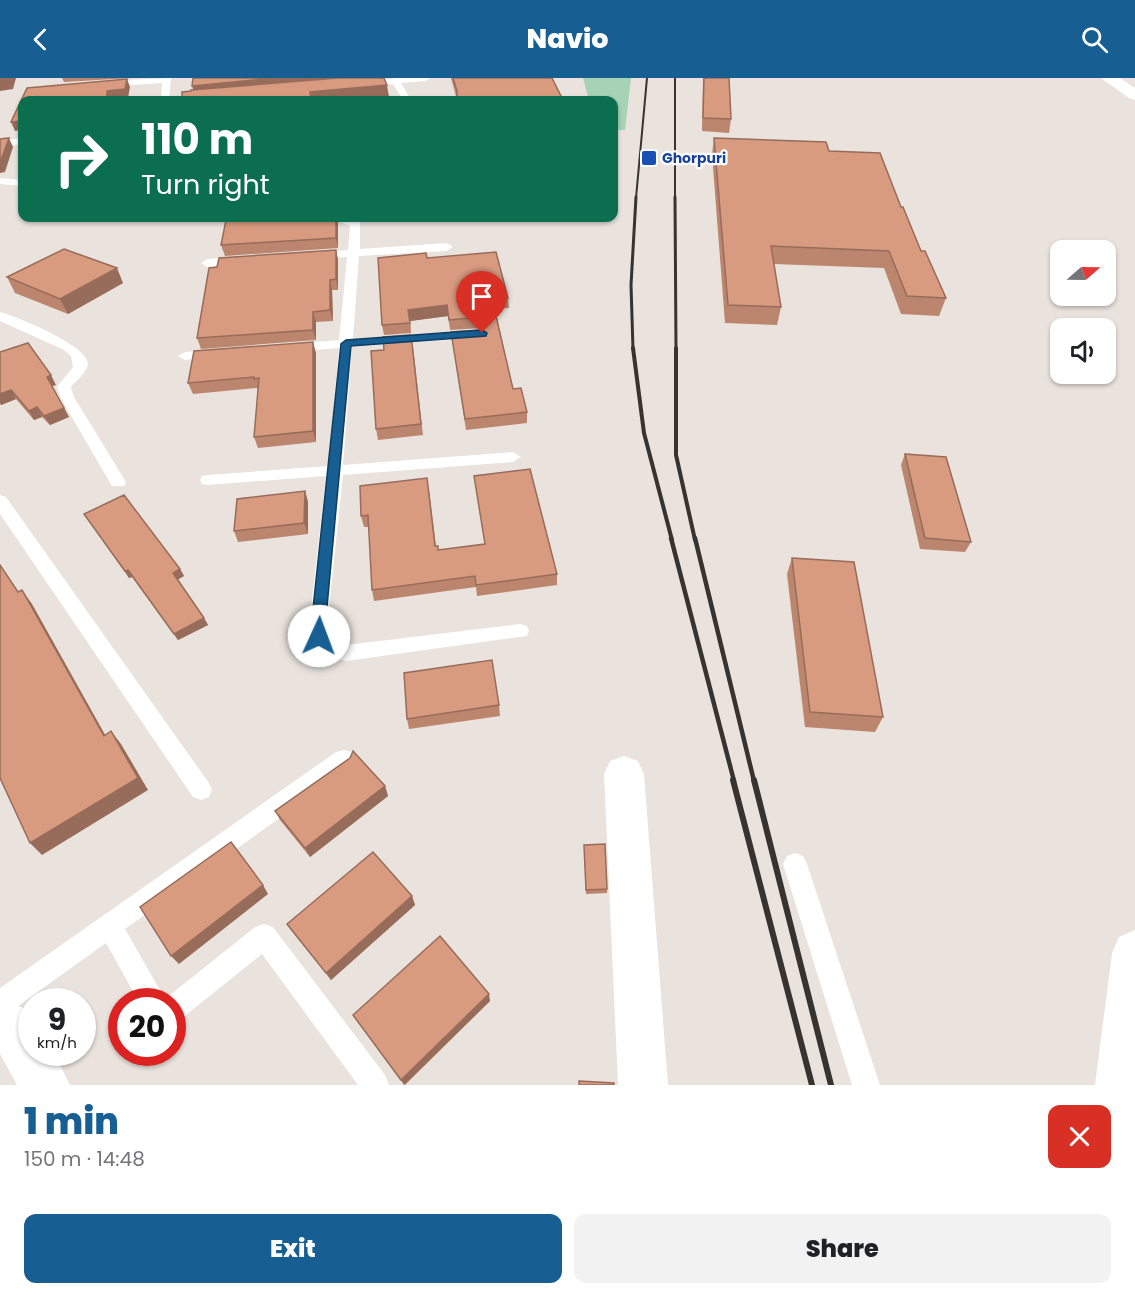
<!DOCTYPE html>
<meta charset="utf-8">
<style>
:root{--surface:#fff;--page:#f2f2f2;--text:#202124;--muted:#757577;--accent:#175e92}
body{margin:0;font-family:Poppins,sans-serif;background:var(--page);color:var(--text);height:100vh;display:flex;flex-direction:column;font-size:22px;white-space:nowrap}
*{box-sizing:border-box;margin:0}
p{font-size:20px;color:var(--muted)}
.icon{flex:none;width:33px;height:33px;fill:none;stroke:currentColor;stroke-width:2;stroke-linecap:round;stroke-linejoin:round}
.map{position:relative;height:1007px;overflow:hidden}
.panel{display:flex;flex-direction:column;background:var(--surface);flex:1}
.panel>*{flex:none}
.banner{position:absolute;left:18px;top:18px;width:600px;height:126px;border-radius:12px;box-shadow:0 2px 4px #0004;background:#0b6e4f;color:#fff;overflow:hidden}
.needle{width:39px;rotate:70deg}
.tools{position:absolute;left:1050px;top:162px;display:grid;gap:12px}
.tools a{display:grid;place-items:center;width:66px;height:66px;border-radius:12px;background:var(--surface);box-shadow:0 2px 4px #0004;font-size:30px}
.speed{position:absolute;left:18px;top:910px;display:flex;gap:12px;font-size:30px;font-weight:700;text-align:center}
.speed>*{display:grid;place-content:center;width:78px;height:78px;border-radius:50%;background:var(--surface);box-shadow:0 2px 4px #0004;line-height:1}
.speed small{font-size:15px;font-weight:400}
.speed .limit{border:9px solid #d22;background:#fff;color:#111}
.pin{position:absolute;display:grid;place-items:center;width:51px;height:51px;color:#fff;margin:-62px -26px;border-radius:50% 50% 50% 0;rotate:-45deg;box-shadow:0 0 6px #0007}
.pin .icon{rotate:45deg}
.me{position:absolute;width:66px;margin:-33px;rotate:2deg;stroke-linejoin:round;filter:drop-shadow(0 0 4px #0008)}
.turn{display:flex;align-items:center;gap:21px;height:126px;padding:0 24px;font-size:27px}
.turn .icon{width:78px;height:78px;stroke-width:2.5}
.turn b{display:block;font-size:42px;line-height:51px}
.round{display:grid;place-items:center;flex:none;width:63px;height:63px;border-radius:12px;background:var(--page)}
.summary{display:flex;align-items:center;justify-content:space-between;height:102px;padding:0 24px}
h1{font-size:36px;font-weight:800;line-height:45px;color:var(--accent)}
.cta{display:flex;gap:12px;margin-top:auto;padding:12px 24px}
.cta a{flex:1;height:69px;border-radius:12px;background:var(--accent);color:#fff;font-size:24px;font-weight:800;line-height:69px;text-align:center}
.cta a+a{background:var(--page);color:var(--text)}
header{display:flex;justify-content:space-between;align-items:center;height:78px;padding:0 24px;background:var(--accent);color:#fff;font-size:27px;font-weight:800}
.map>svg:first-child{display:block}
.green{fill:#a6d2b5}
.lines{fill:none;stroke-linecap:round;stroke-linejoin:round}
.lane{fill:#fff;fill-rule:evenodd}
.street{fill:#fff;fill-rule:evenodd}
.secondary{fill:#fff;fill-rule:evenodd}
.rail-far4{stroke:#363330;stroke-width:2}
.rail-far3{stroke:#363330;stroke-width:3}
.rail-far2{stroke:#363330;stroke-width:4}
.rail-far1{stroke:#363330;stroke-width:4.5}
.rail{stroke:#363330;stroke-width:6}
.wall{fill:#bb856e}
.shaded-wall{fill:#986c5a}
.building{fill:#d99b80;stroke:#986c5a;stroke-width:1.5}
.route{fill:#175e92;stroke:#0f3d5f;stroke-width:1.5}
.transit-dot{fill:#1a4fb4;stroke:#fff;stroke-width:2}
.labels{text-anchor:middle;stroke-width:4.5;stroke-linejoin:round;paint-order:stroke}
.far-transit-label{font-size:14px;font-weight:bold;fill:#164399;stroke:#fff;text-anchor:start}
</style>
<header><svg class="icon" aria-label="back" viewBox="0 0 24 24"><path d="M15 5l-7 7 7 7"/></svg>Navio<svg class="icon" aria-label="search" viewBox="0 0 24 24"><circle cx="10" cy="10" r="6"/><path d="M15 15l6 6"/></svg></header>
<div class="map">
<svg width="1135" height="1007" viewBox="0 0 1135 1007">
<rect width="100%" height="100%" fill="#e9e2dd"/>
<path class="green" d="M583,0h48l-6,52h-11v-30h-25z"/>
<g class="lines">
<g class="lane">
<path d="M171,0l-2,22h-8l1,-17 -58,4 -4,-3 4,-3z"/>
<path d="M399,0h31l-4,3 -25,2 10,17h-8l-10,-16 -31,3 -4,-3 4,-3z"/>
<path d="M22,60v6l-22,3v-6z"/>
<path d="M0,100l22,2v6l-22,-2z"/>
<path d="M335,140h14l11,4v27l87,-6 6,4 -6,4 -88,5 -6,83 121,-9 7,4 -7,4 -122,9 -9,118 170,-13 8,5 -8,5 -170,13 -15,143 3,19 15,8 174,-21 7,2 2,5 -2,5 -181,25c-26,-8 -35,-14 -36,-43l16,-142 -118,9 -6,-1 -2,-4 2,-4 6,-1 120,-9 11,-118 -50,4 -7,-4 7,-4 50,-4 8,-83 -34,3 -6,-4 6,-4 35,-2 2,-24 -14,-6z"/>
<path d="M241,179l4,1v6l-38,3 -6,-4 6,-4z"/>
<path d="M0,234c16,4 89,34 88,52 -1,8 -12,17 -17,23l3,10 52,85 -2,4h-12l-52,-89 -3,-10 16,-20 -2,-11 -7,-6 -64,-29z"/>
<path d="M217,271l7,4 -2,3 -37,4 -7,-4 7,-4z"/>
<path d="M0,417l6,2 203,286 3,7 -3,7 -8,3 -8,-3 -193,-283z"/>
<path d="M344,672l8,2 3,7 -3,7 -227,163 40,70 90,-72 9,-3 9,3 112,148 4,10h-31l-96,-131 -81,65 -9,4v-21h-33l-33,-59 -95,68 -11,3v-26l336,-236z"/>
<path d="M795,775l8,3 4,8 73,221h-28l-69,-221 4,-8z"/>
</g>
<g class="street">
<path d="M1101,0h19l15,10v12l-6,-2z"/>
<path d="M624,678l14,5 6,13 24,311h-50l-14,-311 6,-13z"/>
<path d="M1135,852v155h-40l17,-132 7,-16z"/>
</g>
<path class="secondary" d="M0,919l29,14 3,4v38h22l16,32h-53l-17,-31z"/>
<g class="rail-far4">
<path d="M675,0v120"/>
<path d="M636,120l11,-120"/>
</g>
<g class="rail-far3">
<path d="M675,119l1,152"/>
<path d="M633,271l-2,-64 5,-88"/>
</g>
<g class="rail-far2">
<path d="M633,270l11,85 28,107"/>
<path d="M676,270v107l19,85"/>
</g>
<g class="rail-far1">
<path d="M671,460l63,243"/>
<path d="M695,460l59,243"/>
</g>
<g class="rail">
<path d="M733,702l79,305"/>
<path d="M754,702l77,305"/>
</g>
</g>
<g class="wall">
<path d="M62,0h70l-68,4z"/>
<path d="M451,0h101l-95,22z"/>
<path d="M703,0h26l2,41 -2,14 -27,-2z"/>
<path d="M714,60l115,13 72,56 20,44 25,47 -7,18 -38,-2 -17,-46 -110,-4 7,43 -4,18 -52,-2 -13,-169z"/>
<path d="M338,145v25l-113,8 -4,-11z"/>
<path d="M336,172l2,10v30h-6l1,31 -17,1v18l-115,9 -4,-11z"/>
<path d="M427,180l81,40 1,10 -14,1 18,80 14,23v11l-61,7 -15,-98 30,-2 2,-2 -33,2 -2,-14 -38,5 1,12 -27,2 -2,-10z"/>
<path d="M7,199l116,6 -55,31 -53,-21z"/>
<path d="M413,268l10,89 -45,5 -2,-11 8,-79z"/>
<path d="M0,274l56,33 -4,1 17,31 -19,8 -8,-8 -8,3 -18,-21 -15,6 -1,-2z"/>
<path d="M316,275v89l-58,6 -4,-11 4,-47 -1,-2 -64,6 -5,-11z"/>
<path d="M905,376l66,88 -6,10 -45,-3 -19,-84z"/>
<path d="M474,398l83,98v11l-80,11 -1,-9 -102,14 -2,-11 -3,-63h-5l-3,-11 68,-27 7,57 2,4 47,-6z"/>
<path d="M305,413l3,11v32l-70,8 -4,-11z"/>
<path d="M84,436l96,55 4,7 -6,3 26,39 4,7 -30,15 -46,-63 -3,1z"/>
<path d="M792,480l91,159 -8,15 -70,-5 -18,-153z"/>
<path d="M499,627l1,11 -91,13 -2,-10z"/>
<path d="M350,680l35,28 3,10 -78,61 -30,-37 -5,-9z"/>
<path d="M584,771l23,40v4l-21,1z"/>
<path d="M412,818l3,9 -84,75 -38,-48 -6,-8z"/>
<path d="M490,923l-85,84 -52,-70z"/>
</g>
<g class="shaded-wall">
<path d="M0,0h16l-3,11 -13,2z"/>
<path d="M274,0h89l-168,16 -3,-8z"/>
<path d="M127,1l3,8 -2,11 -21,2v-9z"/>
<path d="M387,7l2,12 -31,3h-47l-1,-8z"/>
<path d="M22,43v9l-7,1 -4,-9z"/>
<path d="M9,60l4,9 -8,25 -5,1v-10z"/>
<path d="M336,140h1l1,5v25l-2,-10z"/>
<path d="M336,172l2,10v30l-2,-11z"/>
<path d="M117,190l6,15 -55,31 -8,-15z"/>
<path d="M330,202l2,10 1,31 -3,-11z"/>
<path d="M447,227l1,11 -38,5 1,12 -3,-23z"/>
<path d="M313,234l3,10v18l-3,-10z"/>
<path d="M313,264l3,11v89l-3,-11z"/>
<path d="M51,297l5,10 -4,1 -5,-9z"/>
<path d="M11,312l5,9 -15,6 -1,-2v-9z"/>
<path d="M37,329l5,10 -8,3 -5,-9z"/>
<path d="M64,330l5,9 -19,8 -6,-9z"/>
<path d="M305,413l3,11v32l-4,-11z"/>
<path d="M180,491l4,7 -7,4 -4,-7z"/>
<path d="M128,492l4,7 -3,1 -4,-7z"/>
<path d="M22,512l10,14 81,145 -9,-13z"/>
<path d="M204,540l4,7 -30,15 -4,-6z"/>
<path d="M111,653l10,13 27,46 -106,65 -12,-12z"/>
<path d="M385,708l3,10 -78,61 -5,-9z"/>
<path d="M263,807l5,9 -89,70 -8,-8z"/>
<path d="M412,818l3,9 -84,75 -5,-7z"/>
<path d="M489,916l1,7 -86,84 -3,-5z"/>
</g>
<g class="building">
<path d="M193,0h81l-82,8z"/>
<path d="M338,0h46l3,7 -77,7 1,8h-129v-8l9,-1v-1z"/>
<path d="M453,0h99l11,22h-106v-9z"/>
<path d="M704,0h25l2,41 -28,-1z"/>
<path d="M127,1l-2,10 -18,2v9h-85v21l-11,1 16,-34z"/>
<path d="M9,60l-9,25v-24z"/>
<path d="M714,60l112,4 3,9 51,2 21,54h2l18,44h4l21,47 -39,-2 -18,-45 -118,-5 10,61 -53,-2z"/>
<path d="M267,140h69v20l-115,7 5,-25z"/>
<path d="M64,171l53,19 -57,31 -53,-22z"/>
<path d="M336,172v29l-6,1v30l-17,2v18l-116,8 12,-70 8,-1 2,-9z"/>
<path d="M496,174l12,46 -16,1 21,90 8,-1 6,24 -62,7 -14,-87 30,-2 9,-7 -9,-6 -32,3 -2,-15 -39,5 2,13 -28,2 -4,-67 48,-5 1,5z"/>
<path d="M411,257l10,89 -45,5 -5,-78 13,-1 -1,-13z"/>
<path d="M313,264v89l-59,6 5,-59 -5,1v-2l-66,6 6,-32z"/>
<path d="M28,265l23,32 -4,2 17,31 -20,8 -7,-9 -8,4 -18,-21 -11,4v-42z"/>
<path d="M905,376l41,3 25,85 -46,-4z"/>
<path d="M530,391l27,105 -81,11 -1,-9 -103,14 -4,-75 -7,1 -1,-30 67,-8 8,68h3v4l47,-6 -11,-68z"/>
<path d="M305,413l-1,32 -70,8 3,-32z"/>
<path d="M124,417l56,74 -7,4 31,45 -30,16 -46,-64 -3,1 -41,-57z"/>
<path d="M792,480l62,4 29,155 -73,-5z"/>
<path d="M0,487l18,27 4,-2 82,146 7,-5 27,47 -108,65 -30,-65z"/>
<path d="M492,582l7,45 -92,14 -3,-46z"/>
<path d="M353,673l32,35 -80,62 -30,-37 75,-53z"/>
<path d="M231,764l32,43 -92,71 -31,-49z"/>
<path d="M605,766l2,45 -21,1 -2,-45z"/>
<path d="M373,774l39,44 -86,77 -39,-49z"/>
<path d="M440,858l49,58 -88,86 -48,-65z"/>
<path d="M579,1003l35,2v2h-35z"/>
</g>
<path class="route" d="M482,252l5,3 -1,3 -135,10 -25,272 1,18 -3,4h-10l-2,-22 29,-274 5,-4z"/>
<rect class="transit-dot" x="641" y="72" width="16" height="16" rx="3"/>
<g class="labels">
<g class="far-transit-label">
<text x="662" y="85">Ghorpuri</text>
</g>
</g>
</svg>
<div class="tools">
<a><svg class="needle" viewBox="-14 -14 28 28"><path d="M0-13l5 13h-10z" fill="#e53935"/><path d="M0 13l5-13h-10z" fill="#757577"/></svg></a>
<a><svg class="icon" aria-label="sound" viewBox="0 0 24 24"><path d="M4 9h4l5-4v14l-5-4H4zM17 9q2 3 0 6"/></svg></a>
</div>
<div class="speed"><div>9<small>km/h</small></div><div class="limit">20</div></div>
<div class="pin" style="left:482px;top:255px;background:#d93025"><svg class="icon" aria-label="arrive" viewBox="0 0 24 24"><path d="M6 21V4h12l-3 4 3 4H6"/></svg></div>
<svg class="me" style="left:319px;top:558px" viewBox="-20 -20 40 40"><circle r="19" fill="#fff"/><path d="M0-13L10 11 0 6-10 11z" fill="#175e92"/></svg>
<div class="banner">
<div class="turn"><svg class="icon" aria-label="right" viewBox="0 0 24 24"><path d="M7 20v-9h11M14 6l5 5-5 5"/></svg><div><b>110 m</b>Turn right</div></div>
</div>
</div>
<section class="panel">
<div class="summary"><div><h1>1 min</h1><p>150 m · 14:48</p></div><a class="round" style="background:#d93025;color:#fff"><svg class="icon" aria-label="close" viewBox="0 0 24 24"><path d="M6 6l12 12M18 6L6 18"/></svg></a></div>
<div class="cta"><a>Exit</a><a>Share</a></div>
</section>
